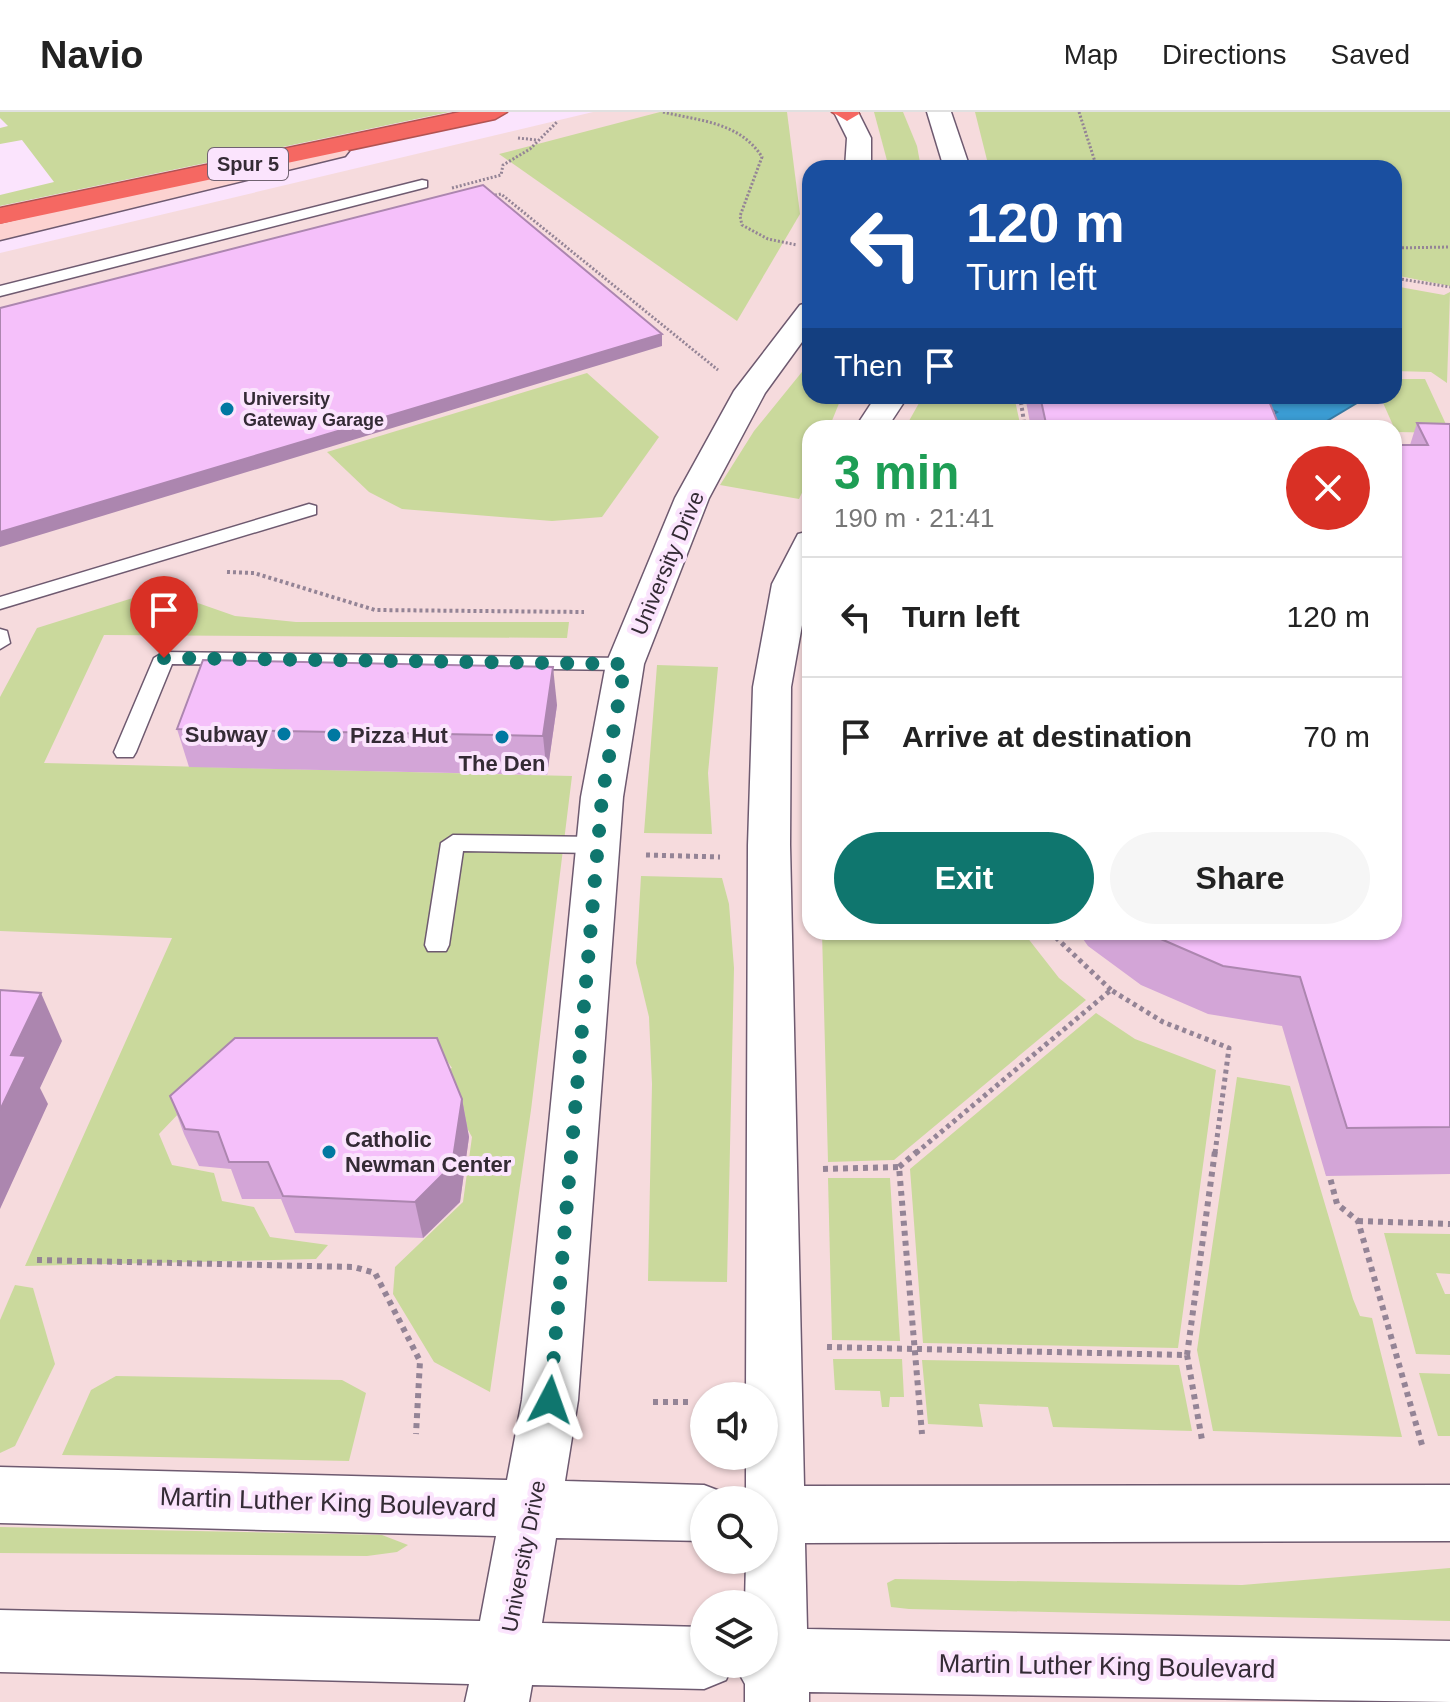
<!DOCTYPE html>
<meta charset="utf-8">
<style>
:root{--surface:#fff;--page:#f6f6f6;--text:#222;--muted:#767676;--line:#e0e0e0;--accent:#0f766e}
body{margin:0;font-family:Helvetica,sans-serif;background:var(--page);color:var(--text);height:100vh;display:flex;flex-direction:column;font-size:30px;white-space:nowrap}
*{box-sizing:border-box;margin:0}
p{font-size:26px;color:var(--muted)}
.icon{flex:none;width:44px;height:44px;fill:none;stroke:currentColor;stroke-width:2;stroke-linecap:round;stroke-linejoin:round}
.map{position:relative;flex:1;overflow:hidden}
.panel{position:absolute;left:802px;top:308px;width:600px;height:520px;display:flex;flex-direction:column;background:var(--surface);border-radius:24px;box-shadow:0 2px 6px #0004}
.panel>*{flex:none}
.top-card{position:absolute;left:802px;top:48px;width:600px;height:244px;border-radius:24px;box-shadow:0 2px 6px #0004;background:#1a4fa0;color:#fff;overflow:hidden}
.controls{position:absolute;left:690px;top:1270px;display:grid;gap:16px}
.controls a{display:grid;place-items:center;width:88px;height:88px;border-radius:50%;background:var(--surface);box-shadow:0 2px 6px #0004;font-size:40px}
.pin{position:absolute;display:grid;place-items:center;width:68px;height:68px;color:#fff;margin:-82px -34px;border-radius:50% 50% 50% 0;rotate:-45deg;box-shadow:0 0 8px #0007}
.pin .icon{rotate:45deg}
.me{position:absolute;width:88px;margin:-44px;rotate:4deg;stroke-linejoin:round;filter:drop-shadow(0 0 6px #0008)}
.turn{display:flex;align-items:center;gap:28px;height:168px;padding:0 32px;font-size:36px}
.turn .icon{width:104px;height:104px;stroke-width:2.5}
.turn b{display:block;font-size:56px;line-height:68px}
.then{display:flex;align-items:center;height:76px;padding:0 32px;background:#0003;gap:16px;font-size:30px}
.round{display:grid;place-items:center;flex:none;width:84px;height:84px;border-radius:42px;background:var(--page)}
.headline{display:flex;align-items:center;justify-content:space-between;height:136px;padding:0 32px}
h1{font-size:48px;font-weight:800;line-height:60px;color:#1e9e55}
.primary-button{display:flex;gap:16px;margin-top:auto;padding:16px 32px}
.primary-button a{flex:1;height:92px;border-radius:48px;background:var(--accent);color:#fff;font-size:32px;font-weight:800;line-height:92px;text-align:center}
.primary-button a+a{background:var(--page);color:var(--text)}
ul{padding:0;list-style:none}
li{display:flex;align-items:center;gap:24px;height:120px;padding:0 32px;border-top:2px solid var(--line)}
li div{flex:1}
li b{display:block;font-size:30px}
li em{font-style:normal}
header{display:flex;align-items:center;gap:48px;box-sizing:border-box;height:112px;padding:0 40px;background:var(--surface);border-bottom:2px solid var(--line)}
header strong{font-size:38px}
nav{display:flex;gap:44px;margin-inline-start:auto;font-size:28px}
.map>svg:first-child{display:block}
.education{fill:#f6dbdd;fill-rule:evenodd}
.green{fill:#cad99c}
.water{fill:#3b9cd3;stroke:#397aa4;stroke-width:2}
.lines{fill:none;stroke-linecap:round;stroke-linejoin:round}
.lane-casing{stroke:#6e5a70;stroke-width:3}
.street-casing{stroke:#6e5a70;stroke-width:3}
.secondary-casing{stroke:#6e5a70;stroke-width:3}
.highway-casing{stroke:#b15352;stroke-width:3}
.path-far3{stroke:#948496;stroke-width:3;stroke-dasharray:2 2;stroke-linecap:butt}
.path-far2{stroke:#948496;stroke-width:4;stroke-dasharray:3 3;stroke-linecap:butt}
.path-far1{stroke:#948496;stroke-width:5;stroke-dasharray:4 4;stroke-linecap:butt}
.path{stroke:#948496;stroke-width:6;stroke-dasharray:5 5;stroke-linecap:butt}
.lane{fill:#fff;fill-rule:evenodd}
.street{fill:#fff;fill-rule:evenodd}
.secondary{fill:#fcd2d0;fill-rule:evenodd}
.highway{fill:#f56862;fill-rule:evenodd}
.wall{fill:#d3a5d7}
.shaded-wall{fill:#ac86af}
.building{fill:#f5c0fa;stroke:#ac86af;stroke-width:2}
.route{stroke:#0f766e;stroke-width:14;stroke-dasharray:0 25.2}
.poi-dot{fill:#0078a1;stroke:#fbe4fd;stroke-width:3}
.labels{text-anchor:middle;stroke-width:8;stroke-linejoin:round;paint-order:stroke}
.far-poi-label{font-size:18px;font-weight:bold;fill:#342b35;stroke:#fbe4fd;text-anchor:start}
.shield{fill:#fbe4fd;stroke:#706271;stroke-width:2}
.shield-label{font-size:20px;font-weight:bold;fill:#342b35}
.street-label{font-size:22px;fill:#342b35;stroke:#fbe4fd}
.poi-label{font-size:22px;font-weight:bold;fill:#342b35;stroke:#fbe4fd;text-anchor:start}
.near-street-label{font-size:26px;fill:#342b35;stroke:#fbe4fd}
</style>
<header>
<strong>Navio</strong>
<nav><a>Map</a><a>Directions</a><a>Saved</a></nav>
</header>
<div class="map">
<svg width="1450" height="1590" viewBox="0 0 1450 1590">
<rect width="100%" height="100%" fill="#fbe4fd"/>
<path class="education" d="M593,0h857v1590h-1450v-1449zM810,56h584v228h-584zM810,316h584v504h-584zM704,1284h60v60h-60zM704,1388h60v60h-60zM704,1492h60v60h-60z"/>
<g class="green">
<path d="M0,0h450l-450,94v-11l54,-13 -32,-42 -22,4v-16l8,-2 -8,-8z"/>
<path d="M660,0h127l13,102 -63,107 -238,-167z"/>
<path d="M874,0h29l14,34 4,22h-32z"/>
<path d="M975,0h475v174l-56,-11v-107h-405z"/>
<path d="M1394,174l50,9 6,-3 -3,91 -16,-11 -37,-1z"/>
<path d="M810,250v34h32l-13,32h-19v48l-11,23 -79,-14 34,-54z"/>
<path d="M587,261l72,64 -57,80 -50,4 -150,-12 -33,-17 -42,-40z"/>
<path d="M1394,267h31l25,54 -54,-1 -16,-36h14z"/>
<path d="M923,284h91l7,32h-116z"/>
<path d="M168,475l27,15 40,14 61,6h273l-2,16 -463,-3 -60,128 528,13 -41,334 -41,282 -56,-30 -41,-68 2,-27 68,-65 9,-65 -35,-63 15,-6 -15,-22 -208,15 -70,73 13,31 42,8 8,28 32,6 16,30 58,8 -12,14 -291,7 147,-328 -172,-7v-234l37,-69z"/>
<path d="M657,553l61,2 -10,106 4,61 -68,-1z"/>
<path d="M641,764l81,2 7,26 5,64 -7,314 -79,-1 4,-197 -3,-67 -13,-54z"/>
<path d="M822,820h201l36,46 27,22 -192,160 -66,2z"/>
<path d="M1096,901l39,26 81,31 -38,278 -255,-5 -13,-174z"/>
<path d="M1237,965l53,9 63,213 7,17 12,2 30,119 -189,-6 -16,-81z"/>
<path d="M828,1066h62l10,163 -68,-1z"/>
<path d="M1384,1121l66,1v40l-14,-1 9,21h5v61l-34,-1z"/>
<path d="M15,1173l18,3 22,76 -40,82 -15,7v-133z"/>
<path d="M833,1247h69l2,38h-14l-1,10h-7l-2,-16 -45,-1z"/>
<path d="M922,1248l257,5 13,66 -139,-4 -5,-20 -69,-3 4,23 -55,-3z"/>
<path d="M1419,1261l31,1v62h-12z"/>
<path d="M116,1264l226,4 24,13 -17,68 -287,-6 29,-65z"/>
<path d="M0,1415l382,8 26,10 -11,7 -30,4 -367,-3z"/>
<path d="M1450,1456v53l-541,-12 -18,-2 -4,-24 8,-4 347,6z"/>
</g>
<path class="water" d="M1281,284h59l17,7 -35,21 8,4h-51l-13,-9 11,-7 -14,-7z"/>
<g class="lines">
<g class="lane-casing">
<g id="lane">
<path d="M422,68l5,1v6l-427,109v-10z"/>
<path d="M309,392l7,2v8l-316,95v-12z"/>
<path d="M0,517l7,2 3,12 -10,6z"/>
<path d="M164,540l461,6 10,6 -10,6 -453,-6 -36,88 -3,5h-16l-3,-5 40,-94z"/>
<path d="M453,723l145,2 12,8 -12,8 -135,-2 -14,94 -3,6h-18l-3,-6 16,-102z"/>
</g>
</g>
<g class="street-casing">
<g id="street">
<path d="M834,0h24l13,26v30h-26l2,-30z"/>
<path d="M927,0h24l19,56h-26z"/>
<path d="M810,190v29l-45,62 -56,105 -65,166 -21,133 -45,603 -13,81 139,4 21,8 3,7h-24v41l-148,-3 -14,85 162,4v37h29l-7,16 -22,9 -172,-4 -3,17h-64l4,-18 -469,-12v-62l480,11 16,-85 -496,-13v-56l507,13 15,-80 59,-603 25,-133 69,-166 59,-107 66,-86z"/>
<path d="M876,284h32l-21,32h-32z"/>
<path d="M810,419v49l-19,107 -1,158 14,641 646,-1v56l-645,2 2,86 643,12v61l-641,-10v10h-64v-18l-11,-20h30v-60h-19l1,-44h18v-60h-23l5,-6v-38h18v-60h-18l2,-551 5,-158 19,-103 26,-50z"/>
</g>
</g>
<g class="secondary-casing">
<path id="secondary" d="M336,31l13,8 -4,5 -345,84v-16z"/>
</g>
<g class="highway-casing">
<g id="highway">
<path d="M460,0h47l-12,7 -495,105v-16z"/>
<path d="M832,0h26l1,2 -12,7z"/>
</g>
</g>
<g class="path-far3">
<path d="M663,0c37,9 77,10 99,45l-22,59 2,9 26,14 29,6"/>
<path d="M1079,0l18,56"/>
<path d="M518,26l19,2"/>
<path d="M452,76l49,-13 2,-10 27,-16 27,-27"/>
<path d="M491,84l10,-2 217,176"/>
<path d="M1394,136l56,-1"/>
<path d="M1394,166l56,9"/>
</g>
<g class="path-far2">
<path d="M1020,284l5,32"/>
<path d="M227,460l27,1 121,37 209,2"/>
</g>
<g class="path-far1">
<path d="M646,743l74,2"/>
<path d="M1050,820l61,58"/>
<path d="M916,1041l195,-163 52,32 66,26 -14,105"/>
</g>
<g class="path">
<path d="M899,1055l19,-16"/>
<path d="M823,1057l76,-2 23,267"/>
<path d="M1328,1058l9,34 21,17 64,224"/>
<path d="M1358,1109l92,3"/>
<path d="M37,1148l317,7 21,6 45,88 -4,73"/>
<path d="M827,1235l360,8 15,85"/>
<path d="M1187,1243l28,-204"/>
<path d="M653,1290h38"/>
</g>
<use href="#lane" class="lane"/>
<use href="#street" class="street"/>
<use href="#secondary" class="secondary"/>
<use href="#highway" class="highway"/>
</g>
<g class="wall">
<path d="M1025,284h242l13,32h-249z"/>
<path d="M1417,311l33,1v750l-124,2 -44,-150 -74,-12 -67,-29 -53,-39 -10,-14h316l16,-487z"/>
<path d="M557,593l-10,70 -358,-8 -12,-38z"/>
<path d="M170,984l292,3 7,38 -9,65 -37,36 -128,-5 -14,-34h-39l-11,-30 -32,-3 -15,-32z"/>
</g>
<g class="shaded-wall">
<path d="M662,222v12l-662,201v-15z"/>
<path d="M553,555l4,38 -10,70 -4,-39z"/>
<path d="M41,881l21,48 -22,47 8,16 -48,105v-99l11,-55z"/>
<path d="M462,987l7,38 -9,65 -37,36 -8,-36z"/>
</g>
<g class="building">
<path d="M483,73l179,149 -662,198v-224z"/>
<path d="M1040,284h227l13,32h-233z"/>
<path d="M1417,311l33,1v703l-103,1 -47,-151 -77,-11 -69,-30 -6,-4h246v-487h34z"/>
<path d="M203,548l350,7 -10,69 -366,-7z"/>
<path d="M0,878l41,3 -30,62 15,1 -26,54z"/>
<path d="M235,926h202l25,61 -10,66 -37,37 -132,-6 -15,-34h-39l-11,-30 -33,-3 -15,-33z"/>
</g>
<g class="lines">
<path class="route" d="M164,546l461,6 -23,133 -52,603"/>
</g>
<g class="poi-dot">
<circle cx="227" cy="297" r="8"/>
<circle cx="284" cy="622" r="8"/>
<circle cx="334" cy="623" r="8"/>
<circle cx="502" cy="625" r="8"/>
<circle cx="329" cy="1040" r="8"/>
</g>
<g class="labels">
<g class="far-poi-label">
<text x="243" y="293">University<tspan x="243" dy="21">Gateway Garage</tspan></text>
</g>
<rect class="shield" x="208" y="36" width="80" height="32" rx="6"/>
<g class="shield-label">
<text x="248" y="59">Spur 5</text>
</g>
<g class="street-label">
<text transform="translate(667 451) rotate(-67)" y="8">University Drive</text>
<text transform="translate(523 1444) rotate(-79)" y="8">University Drive</text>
</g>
<g class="poi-label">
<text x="268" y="630" text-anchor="end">Subway</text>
<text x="350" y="631">Pizza Hut</text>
<text x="502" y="659" text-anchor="middle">The Den</text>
<text x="345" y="1035">Catholic<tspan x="345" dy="25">Newman Center</tspan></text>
</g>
<g class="near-street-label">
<text transform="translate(328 1390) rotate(2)" y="9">Martin Luther King Boulevard</text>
<text transform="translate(1107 1554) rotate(1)" y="9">Martin Luther King Boulevard</text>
</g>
</g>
</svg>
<div class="controls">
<a><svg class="icon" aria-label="sound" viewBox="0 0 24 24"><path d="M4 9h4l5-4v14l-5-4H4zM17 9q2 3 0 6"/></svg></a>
<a><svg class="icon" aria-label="search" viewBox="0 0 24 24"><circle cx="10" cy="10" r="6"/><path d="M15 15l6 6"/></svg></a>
<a><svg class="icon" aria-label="layers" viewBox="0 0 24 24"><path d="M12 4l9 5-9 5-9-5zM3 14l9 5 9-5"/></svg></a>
</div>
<div class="pin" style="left:164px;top:546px;background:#d93025"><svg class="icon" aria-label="arrive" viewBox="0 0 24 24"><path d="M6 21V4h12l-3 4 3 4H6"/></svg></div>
<svg class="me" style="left:550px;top:1288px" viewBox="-20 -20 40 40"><path d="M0-17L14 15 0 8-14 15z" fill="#0f766e" stroke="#fff" stroke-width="4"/></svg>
<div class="top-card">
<div class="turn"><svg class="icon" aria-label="left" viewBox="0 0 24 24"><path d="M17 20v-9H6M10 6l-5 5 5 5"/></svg><div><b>120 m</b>Turn left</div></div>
<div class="then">Then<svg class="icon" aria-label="arrive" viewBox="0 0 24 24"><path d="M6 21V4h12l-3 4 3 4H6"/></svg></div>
</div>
<section class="panel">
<div class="headline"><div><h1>3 min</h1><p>190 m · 21:41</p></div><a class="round" style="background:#d93025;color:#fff"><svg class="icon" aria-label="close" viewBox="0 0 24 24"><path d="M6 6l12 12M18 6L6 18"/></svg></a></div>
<ul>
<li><svg class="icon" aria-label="left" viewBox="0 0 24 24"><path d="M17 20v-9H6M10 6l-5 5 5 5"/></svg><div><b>Turn left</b></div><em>120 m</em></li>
<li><svg class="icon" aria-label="arrive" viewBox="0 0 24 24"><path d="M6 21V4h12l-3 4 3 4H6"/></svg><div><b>Arrive at destination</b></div><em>70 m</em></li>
</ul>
<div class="primary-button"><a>Exit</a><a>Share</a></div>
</section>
</div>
